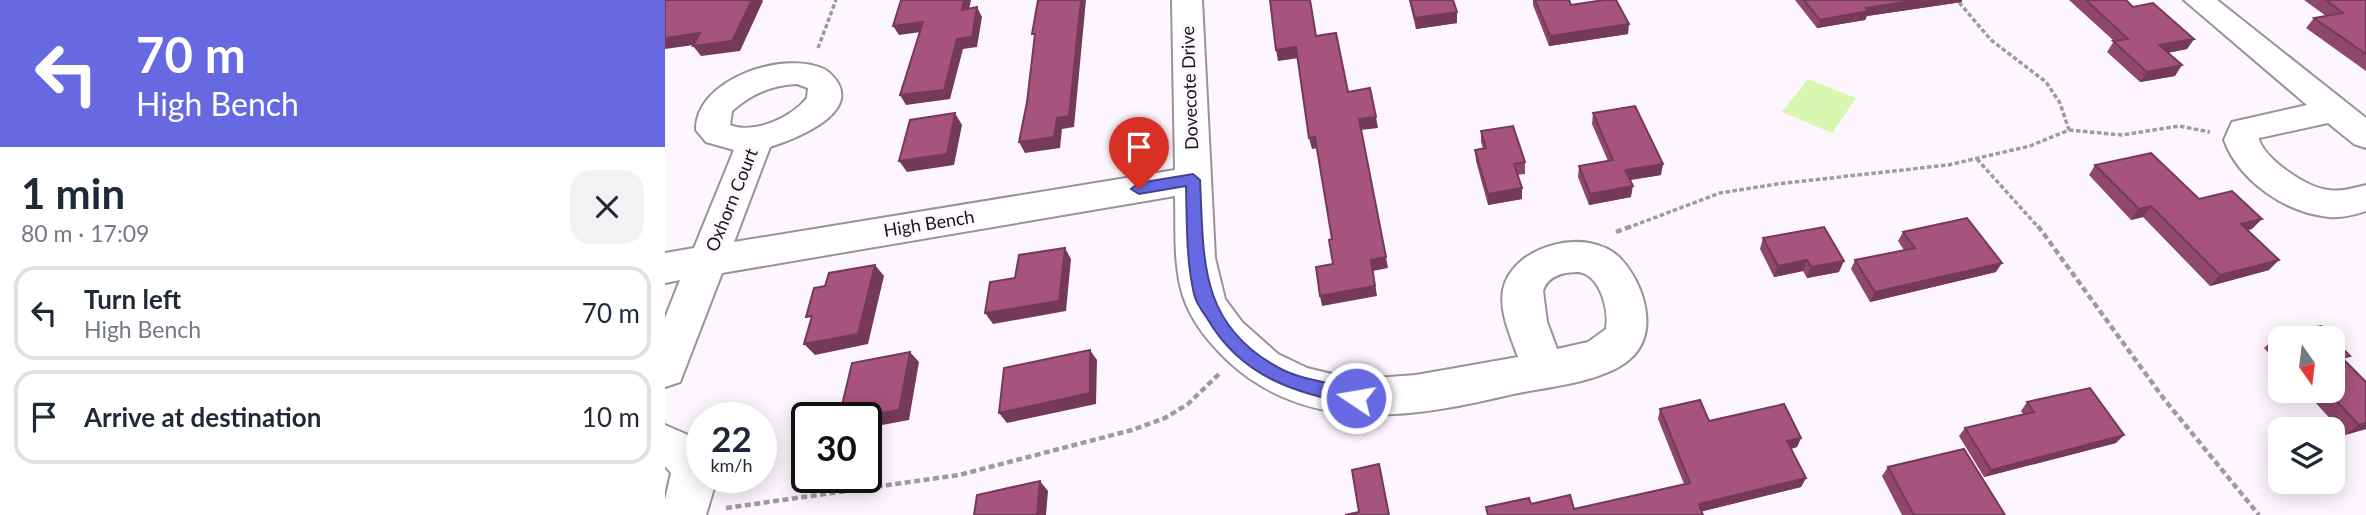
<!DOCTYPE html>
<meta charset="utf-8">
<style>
:root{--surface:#fff;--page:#f2f2f3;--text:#1f2937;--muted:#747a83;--line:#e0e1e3}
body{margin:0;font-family:Lato,sans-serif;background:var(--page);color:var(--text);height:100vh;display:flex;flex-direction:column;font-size:26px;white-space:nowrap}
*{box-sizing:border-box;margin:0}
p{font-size:23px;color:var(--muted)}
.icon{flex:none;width:38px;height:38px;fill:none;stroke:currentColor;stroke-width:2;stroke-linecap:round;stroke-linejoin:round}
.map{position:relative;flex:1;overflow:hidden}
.panel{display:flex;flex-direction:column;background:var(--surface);width:665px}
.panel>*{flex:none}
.guide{background:#6669e2;color:#fff;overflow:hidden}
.needle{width:46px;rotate:166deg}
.fabs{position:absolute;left:1603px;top:326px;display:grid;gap:14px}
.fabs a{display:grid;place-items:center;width:77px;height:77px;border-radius:14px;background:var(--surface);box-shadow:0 4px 18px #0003;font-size:35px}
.speed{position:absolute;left:21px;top:402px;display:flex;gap:14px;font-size:35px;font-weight:700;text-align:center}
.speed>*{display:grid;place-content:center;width:91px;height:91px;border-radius:50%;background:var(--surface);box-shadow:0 4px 18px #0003;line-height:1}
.speed small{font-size:18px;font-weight:400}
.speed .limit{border:4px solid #111;border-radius:10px;background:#fff;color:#111}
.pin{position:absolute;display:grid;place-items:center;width:60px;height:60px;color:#fff;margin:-72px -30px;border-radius:50% 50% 50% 0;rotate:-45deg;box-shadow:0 0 7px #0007}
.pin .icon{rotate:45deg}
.me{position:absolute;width:77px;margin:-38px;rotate:282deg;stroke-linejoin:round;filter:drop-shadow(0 0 5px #0008)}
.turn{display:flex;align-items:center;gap:24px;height:147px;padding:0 21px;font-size:32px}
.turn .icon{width:91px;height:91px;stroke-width:2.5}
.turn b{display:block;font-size:49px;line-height:60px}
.round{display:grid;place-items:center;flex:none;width:74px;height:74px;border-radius:21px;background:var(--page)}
.headline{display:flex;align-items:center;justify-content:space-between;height:119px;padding:0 21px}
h1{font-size:42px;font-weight:700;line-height:52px}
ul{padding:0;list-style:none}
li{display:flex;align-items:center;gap:21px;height:94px;margin:0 14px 10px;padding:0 7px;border:4px solid var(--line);border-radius:21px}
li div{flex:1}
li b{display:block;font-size:26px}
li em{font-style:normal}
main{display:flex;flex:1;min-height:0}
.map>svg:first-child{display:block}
.green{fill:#d7f6b0}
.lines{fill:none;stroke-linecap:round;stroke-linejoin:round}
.minor-casing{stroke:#9d909d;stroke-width:4}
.path-far1{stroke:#a09aa0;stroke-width:3.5;stroke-dasharray:4.5 2.5;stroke-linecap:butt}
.path{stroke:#a09aa0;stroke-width:4.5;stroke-dasharray:6 3.5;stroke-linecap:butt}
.minor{fill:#fff;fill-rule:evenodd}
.wall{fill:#8f476c}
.shaded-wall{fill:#743a58}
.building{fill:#a6537d;stroke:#743a58;stroke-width:2}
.route{fill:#6669e2;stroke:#424493;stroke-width:2}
.labels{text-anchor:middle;stroke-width:6;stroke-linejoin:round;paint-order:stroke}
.street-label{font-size:18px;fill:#191519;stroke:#fef6fe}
</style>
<main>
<section class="panel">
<div class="guide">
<div class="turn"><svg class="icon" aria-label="left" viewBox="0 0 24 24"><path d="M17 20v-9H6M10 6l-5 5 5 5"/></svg><div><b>70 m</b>High Bench</div></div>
</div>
<div class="headline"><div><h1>1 min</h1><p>80 m · 17:09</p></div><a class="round"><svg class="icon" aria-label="close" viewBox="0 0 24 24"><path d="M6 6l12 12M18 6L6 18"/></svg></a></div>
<ul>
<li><svg class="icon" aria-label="left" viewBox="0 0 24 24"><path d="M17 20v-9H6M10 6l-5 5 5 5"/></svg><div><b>Turn left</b><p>High Bench</p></div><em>70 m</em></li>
<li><svg class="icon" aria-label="arrive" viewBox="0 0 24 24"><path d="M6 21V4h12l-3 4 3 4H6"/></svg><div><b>Arrive at destination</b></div><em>10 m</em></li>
</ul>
</section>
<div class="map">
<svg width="1701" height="515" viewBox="0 0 1701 515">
<rect width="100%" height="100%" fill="#fef6fe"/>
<path class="green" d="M1143,79l48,19 -24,35 -50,-21z"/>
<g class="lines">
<g class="minor-casing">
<g id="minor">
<path d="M507,0h30l13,258 10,41 17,23 36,32 29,14 29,7 40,3 40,-3 102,-18c-7,-20 -19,-45 -15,-67 9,-45 86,-65 118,-31 23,25 39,74 9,100 -27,24 -86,28 -121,36 -97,23 -201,40 -281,-34 -19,-18 -37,-40 -45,-65 -10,-32 -7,-67 -8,-100l-453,77 -42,109 -15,5v-69l15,-38 -15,3v-30l29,-5 40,-98 -28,-8 -10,-12c-1,-51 88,-80 128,-61 7,4 11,9 15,16 15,32 -47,55 -69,62l-36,95 441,-72zM132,84l11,4 -1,10c-15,19 -53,37 -77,27l2,-14c19,-17 40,-26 65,-27zM914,272c22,4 30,38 27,57l-18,13 -31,7 -10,-27 -4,-31c5,-16 21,-19 36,-19z"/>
<path d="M1519,0h33l149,118v30l-12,-4 -26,-21 -69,15v2c7,20 48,48 69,50 13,2 26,-2 38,-5v26c-12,4 -25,7 -37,6 -43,-4 -90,-36 -105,-77l8,-18 75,-17z"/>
<path d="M0,425l37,16v37h15l-11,37h-41v-15l6,-27 -6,-7z"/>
</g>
</g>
<g class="path-far1">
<path d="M153,48l18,-48"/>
<path d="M1404,130l53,5 57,-9 31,6"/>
<path d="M1312,159l62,69"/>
<path d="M962,228l93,-35 57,-9 171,-19 82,-19 39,-16 -9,-27 -14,-21 -55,-42 -34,-40"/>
</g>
<g class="path">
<path d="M1373,226l126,173 95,116"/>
<path d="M951,232l16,-6"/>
<path d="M61,508l233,-33 173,-45 33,-12 23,-14 31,-30"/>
</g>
<use href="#minor" class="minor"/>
</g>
<g class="wall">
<path d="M744,0h44l4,23 -41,6z"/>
<path d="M868,0l38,5 57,29 -79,12 -16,-41z"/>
<path d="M1130,0h167v2l-95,14 -2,4 -48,8z"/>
<path d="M1404,0h57l7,7 61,32 -7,10 -20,4 8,23 -35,6 -33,-30 7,-11z"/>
<path d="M1639,0h62v71l-60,-43 8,-10 12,-2z"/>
<path d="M928,113l68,62 -31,5 1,17 -42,8 -11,-28 1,-11 29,-5 -16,-37z"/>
<path d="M816,131l44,31v12l-8,1 5,13v11l-34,6 -12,-44 -1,-11 8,-2 -2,-6z"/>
<path d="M1430,165l104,34 53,30 -5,1 22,40 -59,16 -67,-69 -12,3 -42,-45z"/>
<path d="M1238,232l93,40 -126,30 -19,-33 4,-9 49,-10 -6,-9z"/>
<path d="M1098,238l76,34 -32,6 -4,-7 -29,6 -14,-28z"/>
<path d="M1611,337l4,1v27l-16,-17z"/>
<path d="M1680,360l21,22v47l-21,6 -41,-45h29z"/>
<path d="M1362,402l89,41 -132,34 -25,-41 6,-8 58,-14 -2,-3z"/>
<path d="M995,409l49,12 92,17 -4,9 -6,2 15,29 -5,9 -99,24 1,4h-216l-1,-8 45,-3 43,5 110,-25 -26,-65z"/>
<path d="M1223,467l117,48h-103l-20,-39z"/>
</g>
<g class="shaded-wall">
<path d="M87,0h10l1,1 -23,50 -39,5 -8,-10z"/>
<path d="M299,0h7l-4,19 -5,-9z"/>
<path d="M416,0h5l-12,127 -12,2 -2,19 -35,5 -6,-11 38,-24z"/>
<path d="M1252,0h45v2l-95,14 -2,4 -48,8 3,-8 46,-12z"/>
<path d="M312,7l5,10 -5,30 -14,2 -13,50 -44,6 -6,-10z"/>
<path d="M792,12v11l-41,6 -1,-11z"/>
<path d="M258,22l5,9 -29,4 -6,-9z"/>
<path d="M964,24l-1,10 -79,12 1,-10z"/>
<path d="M35,33l8,10 -43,6v-11z"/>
<path d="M1529,39l-7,10 -35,7 7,-11z"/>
<path d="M631,47l3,11 -21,3 -2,-11z"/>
<path d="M1517,65l-7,11 -35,6 7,-10z"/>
<path d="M290,113l7,12 -8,40 -47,7 -8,-11z"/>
<path d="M711,117l2,11 -17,2 -2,-11z"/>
<path d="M650,137l3,11 -6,1 -3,-11z"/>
<path d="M998,164l-2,11 -37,6 1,-11z"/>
<path d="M968,186l-2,11 -42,8 1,-11z"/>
<path d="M857,188v11l-34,6v-11z"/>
<path d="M1486,206l-8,11 -12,3 8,-11z"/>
<path d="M1597,219l-10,10 -20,5 9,-10z"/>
<path d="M400,248l6,11 -5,52 -73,13 -8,-11z"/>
<path d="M721,257l2,11 -15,3 4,25 -55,10 -2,-10 51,-36z"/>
<path d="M1142,260l-4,11 -29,6 4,-11z"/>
<path d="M1614,260l-10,10 -59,16 10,-11z"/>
<path d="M1179,261l-5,11 -32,6 4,-11z"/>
<path d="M1337,263l-6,9 -126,30 5,-10z"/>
<path d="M210,265l9,11 -16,68 -53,11 -11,-11z"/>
<path d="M425,350l7,10 -1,44 -89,19 -8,-10z"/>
<path d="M245,352l9,10 -10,58 -43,8v-10h-11z"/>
<path d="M1701,423v6l-21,6 14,-10z"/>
<path d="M1459,435l-8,8 -132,34 7,-7z"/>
<path d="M1136,438l-4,9 -14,4 4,-10z"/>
<path d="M1141,478l-5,9 -105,26 3,-9z"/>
<path d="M375,481l8,10 -2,24h-9z"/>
</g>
<g class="building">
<path d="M0,0h87l-20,41 -39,5 7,-13 -35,5z"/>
<path d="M236,0h63l-2,10 15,-3 -5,30 -15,2 -13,51 -44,5 23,-73 -30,4z"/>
<path d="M373,0h43l-12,116 -12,2 -3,19 -35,5 8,-40 8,-68h-3z"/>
<path d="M605,0h40l6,36 20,-3 12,59 22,-4 6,29 -17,2 27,138 -15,3 4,26 -55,10 -4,-29 17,-3 -4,-24 3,-1 -17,-102 -6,1 -13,-91 -20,3z"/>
<path d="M745,0h43l4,12 -42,6z"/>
<path d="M870,0h34l2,5 33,-5h12l13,24 -79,12z"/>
<path d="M1139,0h113l-51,8 2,3 -48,9z"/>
<path d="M1421,0h40l7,7 20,-4 41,36 -35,6 23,20 -35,7 -34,-31 15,-2z"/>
<path d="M1661,0h40v54l-52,-36 29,-5z"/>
<path d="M970,106l28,58 -38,6 8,16 -43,8 -11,-28 34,-6 -20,-47z"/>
<path d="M290,113l-8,41 -48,7 11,-41z"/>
<path d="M848,126l12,36 -11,2 8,24 -34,6 -13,-44 11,-2 -5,-17z"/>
<path d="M1486,153l48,46 33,-8 30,28 -21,5 38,36 -59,15 -69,-69 -12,3 -44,-44z"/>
<path d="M1302,218l35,45 -127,29 -20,-32 60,-12 -12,-16z"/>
<path d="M1159,227l20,34 -33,6 -4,-7 -29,6 -15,-28z"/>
<path d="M400,248l-6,53 -74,12 5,-31 25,-4 4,-23z"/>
<path d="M210,265l-17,69 -54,10 8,-28 -6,1 8,-29 11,-2 4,-13z"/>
<path d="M1656,326l11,12h-52v4l-4,-5z"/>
<path d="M1668,339l17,17 -8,2 24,24v41l-7,2 -33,-35h7z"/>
<path d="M425,350v43l-91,20 5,-45z"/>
<path d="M245,352l-11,58 -44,8h-16l13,-55z"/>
<path d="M1425,388l34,47 -133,35 -26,-42 69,-16 -7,-10z"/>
<path d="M1035,400l9,21 75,-17 17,34 -14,3 19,37 -107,26 4,11h-215l-2,-8 43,-9 2,6 39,-9 4,14 116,-26 -30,-74z"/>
<path d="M1299,449l41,66h-91l-26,-48z"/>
<path d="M714,464l10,51h-44l14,-3 -7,-42z"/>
<path d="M375,481l-3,34h-63l3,-20z"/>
</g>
<path class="route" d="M528,174l7,6c4,79 -2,144 79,188 26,14 56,14 83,24l3,6 -3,5 -6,2c-63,-13 -115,-28 -149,-87 -5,-7 -11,-15 -13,-24 -8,-35 -7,-72 -8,-108l-47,8 -8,-5 8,-6z"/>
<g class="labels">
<g class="street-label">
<text transform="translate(525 88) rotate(-92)" y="6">Dovecote Drive</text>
<text transform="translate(67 200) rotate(-68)" y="6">Oxhorn Court</text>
<text transform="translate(264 224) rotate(-9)" y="6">High Bench</text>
</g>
</g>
</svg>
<div class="fabs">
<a><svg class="needle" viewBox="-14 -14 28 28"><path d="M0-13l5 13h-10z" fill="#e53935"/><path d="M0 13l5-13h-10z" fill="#747a83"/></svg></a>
<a><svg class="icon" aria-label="layers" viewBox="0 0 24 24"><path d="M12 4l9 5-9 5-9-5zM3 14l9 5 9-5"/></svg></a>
</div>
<div class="speed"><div>22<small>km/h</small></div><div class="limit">30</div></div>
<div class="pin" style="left:474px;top:189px;background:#d93025"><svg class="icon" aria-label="arrive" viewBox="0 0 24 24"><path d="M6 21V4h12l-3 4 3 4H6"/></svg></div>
<svg class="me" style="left:691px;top:398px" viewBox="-20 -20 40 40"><circle r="17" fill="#6669e2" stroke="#fff" stroke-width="3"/><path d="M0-11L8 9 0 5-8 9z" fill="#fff"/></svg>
</div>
</main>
